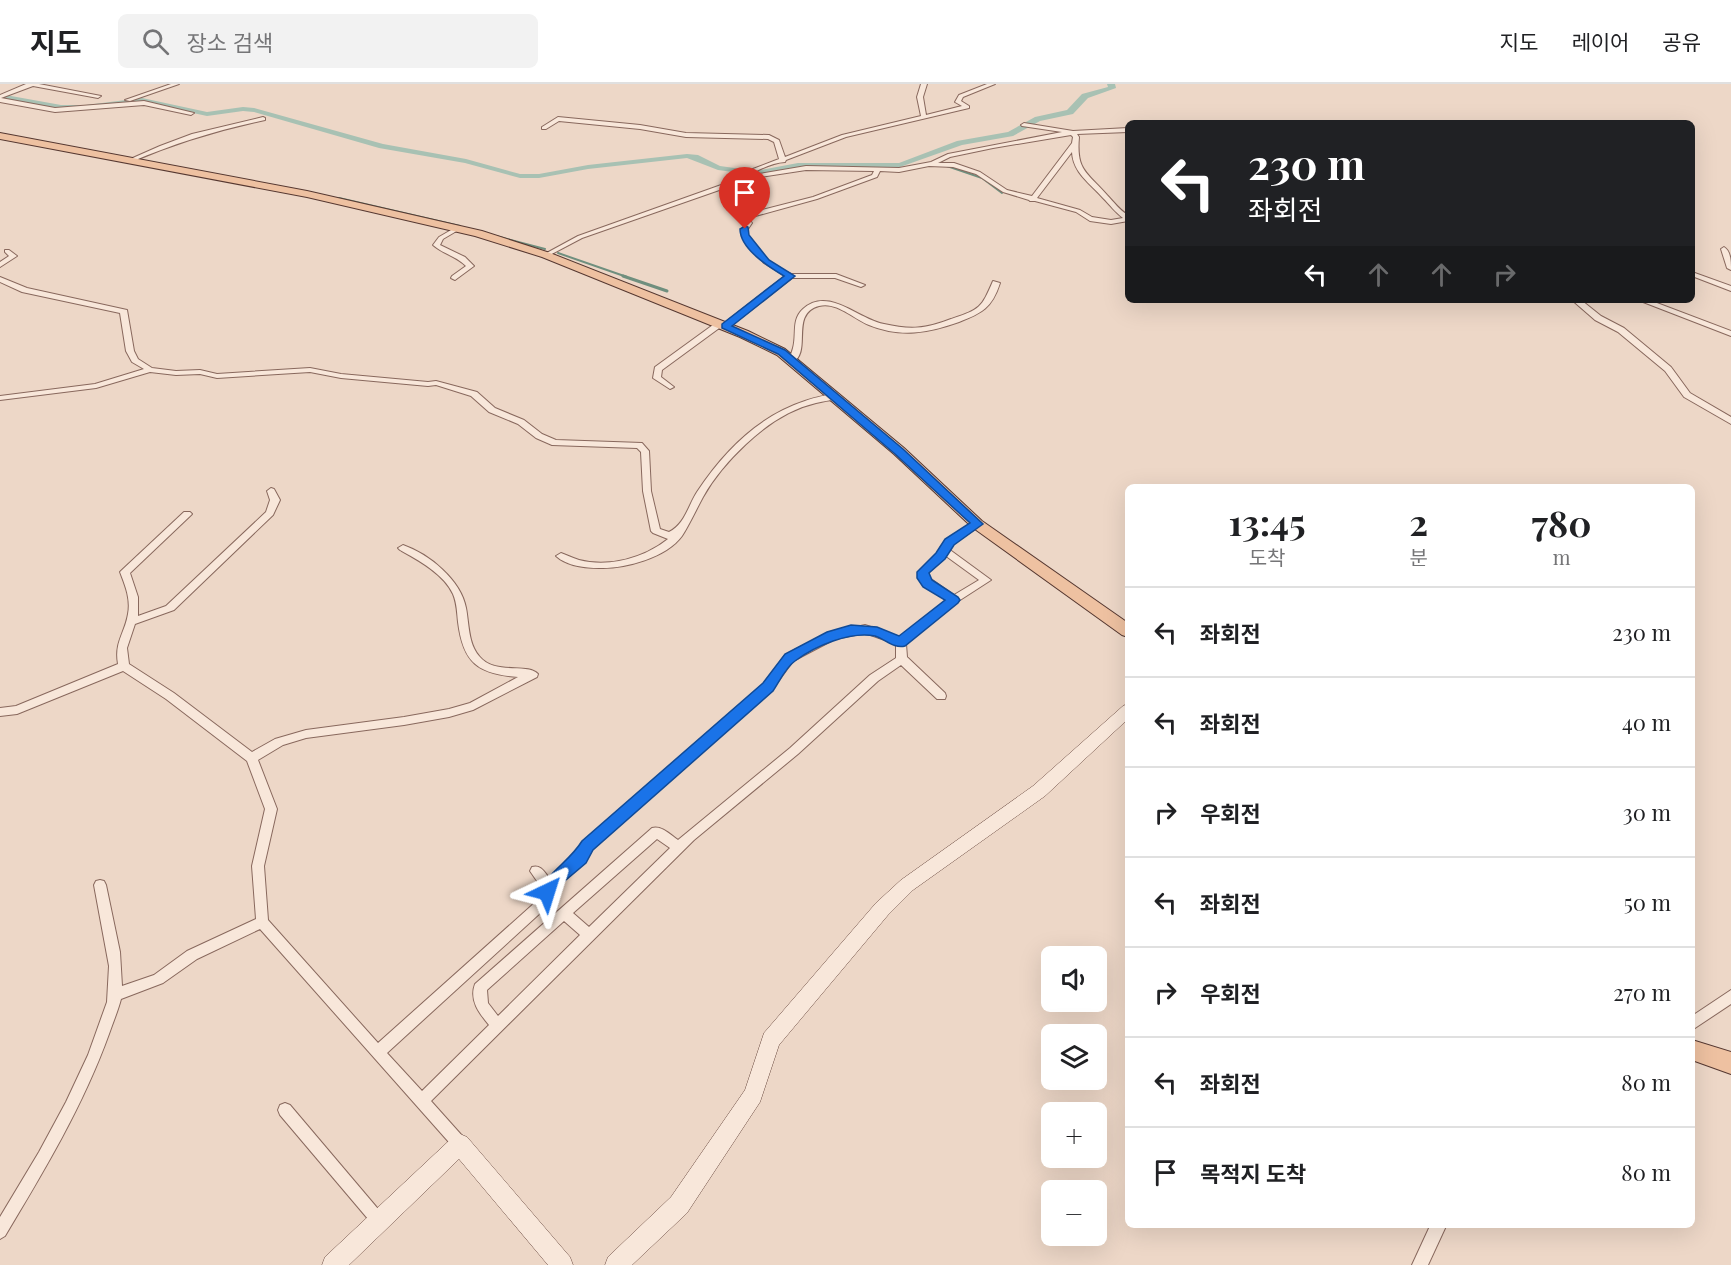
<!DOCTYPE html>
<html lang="ko">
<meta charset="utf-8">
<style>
:root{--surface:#fff;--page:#f2f2f2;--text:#202124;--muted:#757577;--line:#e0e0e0}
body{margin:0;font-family:"Playfair Display","Noto Sans KR",serif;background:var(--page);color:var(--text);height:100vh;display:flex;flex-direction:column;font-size:22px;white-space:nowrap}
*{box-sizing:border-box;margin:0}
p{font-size:20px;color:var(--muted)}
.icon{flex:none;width:33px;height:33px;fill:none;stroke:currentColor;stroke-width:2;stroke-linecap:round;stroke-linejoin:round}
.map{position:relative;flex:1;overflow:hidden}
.side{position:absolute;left:1125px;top:400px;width:570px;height:744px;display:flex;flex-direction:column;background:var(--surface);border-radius:9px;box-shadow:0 6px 24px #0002}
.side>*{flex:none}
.top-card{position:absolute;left:1125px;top:36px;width:570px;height:183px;border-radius:9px;box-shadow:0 6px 24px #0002;background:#202124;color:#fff;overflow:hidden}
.controls{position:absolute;left:1041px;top:862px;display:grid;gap:12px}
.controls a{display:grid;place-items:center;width:66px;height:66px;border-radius:9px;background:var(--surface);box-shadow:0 6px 24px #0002;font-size:30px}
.pin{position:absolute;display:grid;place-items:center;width:51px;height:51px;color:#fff;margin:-62px -26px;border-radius:50% 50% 50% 0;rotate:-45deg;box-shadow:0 0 6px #0007}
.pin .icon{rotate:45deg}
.me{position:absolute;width:66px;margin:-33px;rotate:41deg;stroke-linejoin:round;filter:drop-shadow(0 0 4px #0008)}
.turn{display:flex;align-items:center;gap:21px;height:126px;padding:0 24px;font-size:27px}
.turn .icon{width:78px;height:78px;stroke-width:2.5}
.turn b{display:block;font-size:42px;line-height:51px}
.lanes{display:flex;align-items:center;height:57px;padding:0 24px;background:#0003;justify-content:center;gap:30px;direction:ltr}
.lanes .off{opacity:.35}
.eta{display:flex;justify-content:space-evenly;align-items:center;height:102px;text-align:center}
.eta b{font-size:36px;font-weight:700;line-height:42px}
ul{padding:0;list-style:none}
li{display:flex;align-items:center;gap:18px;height:90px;padding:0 24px;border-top:2px solid var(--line)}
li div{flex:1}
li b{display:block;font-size:22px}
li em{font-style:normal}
header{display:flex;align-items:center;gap:36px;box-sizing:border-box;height:84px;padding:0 30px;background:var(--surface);border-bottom:2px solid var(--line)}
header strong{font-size:28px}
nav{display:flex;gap:33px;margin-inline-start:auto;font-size:21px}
.search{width:420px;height:54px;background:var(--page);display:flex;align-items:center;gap:15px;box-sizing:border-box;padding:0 21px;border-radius:9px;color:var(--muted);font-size:22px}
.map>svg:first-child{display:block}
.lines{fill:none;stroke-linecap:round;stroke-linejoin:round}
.stream-far1{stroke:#6f8f7e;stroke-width:2}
.stream{stroke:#6f8f7e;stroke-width:3}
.canal{fill:#a8c1b3;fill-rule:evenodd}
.street-casing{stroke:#88685d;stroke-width:2}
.secondary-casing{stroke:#6a4a40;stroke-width:1}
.primary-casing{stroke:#563831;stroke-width:2}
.street{fill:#f8e7da;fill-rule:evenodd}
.secondary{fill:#f8e7da;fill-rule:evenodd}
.primary{fill:#eec1a1;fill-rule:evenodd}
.route{fill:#1a73e8;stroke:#114b97;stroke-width:1.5}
</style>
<header>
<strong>지도</strong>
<div class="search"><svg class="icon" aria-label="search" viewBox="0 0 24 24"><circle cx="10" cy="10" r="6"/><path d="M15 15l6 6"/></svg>장소 검색</div>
<nav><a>지도</a><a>레이어</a><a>공유</a></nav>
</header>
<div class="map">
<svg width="1731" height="1181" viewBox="0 0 1731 1181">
<rect width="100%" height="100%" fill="#edd7c7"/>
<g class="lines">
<g class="stream-far1">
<path d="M947,82l35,12 20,15"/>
<path d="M339,114l121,28"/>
<path d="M496,152l49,13"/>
<path d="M558,169l69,24"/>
</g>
<path class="stream" d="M623,192l44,15"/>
<path class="canal" d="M1107,0h8l1,4 -28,10 -15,16 -33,7 -27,15 -51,9 -62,22h-102l-42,8 -38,-5 -31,-12 -99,11 -49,9h-19l-55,-15 -86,-15 -125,-36 -11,-1 -36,5 -65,-14 -56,7h-25l-61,-11v-4l61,11h25l56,-7 65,14 36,-5 11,1 129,36 83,15 54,15h19l49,-9 99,-11 11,1 22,11 36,5 42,-8h101l58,-22 51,-9 27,-15 32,-7 15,-16 26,-7z"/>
<g class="street-casing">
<g id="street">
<path d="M26,0h13l62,12 -3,2 -65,-12 -32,12 54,10 89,-7 50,12 -3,2 -47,-10 -89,7 -55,-10v-7z"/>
<path d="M171,0h8l-49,17 -5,-1z"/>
<path d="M921,0h6l-4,13 3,18 36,-9 -7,-4 4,-7 28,-11h8l-32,13 -2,4 8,5v2l-123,29 -60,23 -1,2c-18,1 -39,15 -55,24l16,28 67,-17 59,-22 2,-4 -68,-1 -45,7 -2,-1v-2l47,-8 93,2 32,-6 17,-8 114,-22 -40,-6 -1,-1 3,-2 49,8 55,-3v4l-51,2 2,3c-3,34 8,35 28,58 7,7 12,15 21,20v6l-17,3 -21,-3 -14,-9 -41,-11h-5l-1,-1 -26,-8 -27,-18 -23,-7 -24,-1 -30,6 -19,-1 -3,6 -60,22 -69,19 4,5 -4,6v7l20,25 8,6 15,7h45l29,11 -4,2 -26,-9h-43l-64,50 -6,-2 -60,44 -1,7 13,10 -4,2 -17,-11 2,-11 62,-45 6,2 62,-48 -21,-13 -21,-26 -1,-8 4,-6 -6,-6 -15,-29 -143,50 -34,18 -5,-1 35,-19 146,-52 29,-15 26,-10 -5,-17 -6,-3 -82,-2 -46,-8 -81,-8 -13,8h-4v-2l16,-10 82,8 46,8 83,2 10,5 6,17 57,-22 79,-19 -4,-19zM1071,51l2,2 -1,6 -40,53 -25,-6 -27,-18 -26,-9h-16l12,-6 43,-9zM1072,68c1,21 18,31 31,46 7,7 12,14 20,20l-12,2 -19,-3 -12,-7 -43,-12z"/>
<path d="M263,33l2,1v2c-47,10 -90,23 -134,42l-5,-1 34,-15 32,-12z"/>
<path d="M458,142l2,1v2l-17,10 -3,6 25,12 9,9 -19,14 -4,-2 1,-2 14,-10c-10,-10 -23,-12 -33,-21l6,-8z"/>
<path d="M1724,163c7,4 7,15 7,23l-4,-2 -6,-19z"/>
<path d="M5,166h4l8,6 -17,11v-5l9,-6 -4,-4z"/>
<path d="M1692,188l39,14v5l-39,-15z"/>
<path d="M0,193l27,11 100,22 7,41 4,8 14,9 24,3 24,-1 17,4 93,-6 31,6 87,8 8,-1 41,11 18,16 29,12 18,14 14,6 86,3 7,8 2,40 9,38 9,3c16,-8 19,-26 28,-40 27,-41 62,-76 108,-91 9,-3 27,-9 35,-4l-1,2c-8,1 -15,2 -23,4 -26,6 -50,22 -70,41 -16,15 -32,33 -43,53 -7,13 -14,28 -21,39 -16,22 -58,33 -83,32 -14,0 -32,-2 -43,-12l5,-3c6,2 11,5 18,7 30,8 65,-2 89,-21l-15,-6 -2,-2 -8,-40 -2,-39 -4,-4 -85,-3 -16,-7 -18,-14 -29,-12 -18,-16 -35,-11 -8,1 -87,-8 -31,-6 -93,6 -17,-4 -24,1 -26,-3 -54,16 -96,12v-4l95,-12 49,-15 -12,-7 -6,-11 -6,-38 -98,-21 -22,-10z"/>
<path d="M993,197l7,2c-8,25 -18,30 -41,39 -31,11 -58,16 -90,3 -15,-6 -33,-24 -50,-19 -30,8 -6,46 -27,57l-4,-2c2,-4 4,-9 5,-13 4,-14 -2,-28 10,-39 25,-23 55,10 81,15 26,6 42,5 67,-5 29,-10 30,-10 42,-38z"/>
<path d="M1572,216h9l20,16 23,12 47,39 19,26 41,24v7l-47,-27 -19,-26 -47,-39 -23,-12z"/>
<path d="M1638,216h11l82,31v5z"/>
<path d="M271,404l3,1 6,11 -7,15 -99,95 -39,14 -8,24 2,16 45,29 78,59 23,-13 31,-9 98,-13 45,-8 21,-6 48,-26c-40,-3 -55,-14 -60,-55 -1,-9 -1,-19 -5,-28 -9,-20 -35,-34 -53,-44l-2,-2 5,-3c26,9 58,35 63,63 3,15 2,35 13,48 16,20 48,6 59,18l-1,3 -64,33 -24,7 -45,8 -98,13 -23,7 -25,15 19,49 -13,57 4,54 110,123 161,-144v-15l-9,-13 2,-4c9,-3 13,6 18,12l24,-24 9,-13 181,-158 21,-29 43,-22 37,-8 35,12 47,-37 -27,-20 -2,-2 2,-8 18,-16 2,-6 7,-8 30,-19 3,1 2,2 -2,2 -27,18 -3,6 41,30 -34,22 -51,42 1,13 38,36 1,3 -1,3h-8l-36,-34 -23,16 -80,73 -104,86 -263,261 34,38 2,5 -2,5 -5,2 -5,-2 -195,-220 -63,30 -34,24 -42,16c-3,12 -8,23 -12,35 -26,72 -65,137 -104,202l-5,3v-22l39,-65 27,-50 22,-47 19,-53 2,-36 -15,-81 2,-4 4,-1 4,1 2,4 14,67 2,34 32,-11 33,-24 69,-32 -4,-53 13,-57 -18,-48 -81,-62 -43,-28 -106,43 -17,2v-8l16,-2 102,-42c-4,-22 7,-31 10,-50 3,-15 -3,-29 -8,-42l2,-2 62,-58h6l2,2 -2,2 -60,57 8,24v19l28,-10 100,-94 4,-12 -3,-9zM946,472l33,24 -25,15 -26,-18v-4zM865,549l31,11v14l-26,17 -80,73 -112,92c-7,-5 -17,-15 -26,-12l-177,156c-6,16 4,29 14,41l-67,66 -35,-38 162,-148c2,-3 1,-7 3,-10 4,-11 30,-31 39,-45l181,-160 21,-29 42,-22zM657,755l13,9 -81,79 -16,-14zM564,837l16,14 -82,81 -10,-13 -1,-13z"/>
<path d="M1731,906v14l-39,26v-14z"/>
<path d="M285,1019l5,2 94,111 3,5 -3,5 -5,3 -5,-3 -94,-111 -2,-5 2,-5z"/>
<path d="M1430,1142h16l-18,39h-16z"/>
</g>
</g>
<g class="secondary-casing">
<g id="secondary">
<path d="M1128,620v15l-83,77 -132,94 -25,25 -109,130 -19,57 -73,111 -55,52h-27l3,-8 63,-60 74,-107 19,-57 112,-130 25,-23 132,-94 90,-80z"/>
<path d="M460,1050l7,3 103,120 3,8h-25l-89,-106 -110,106h-27l3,-8 128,-120z"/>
</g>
</g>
<g class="primary-casing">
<g id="primary">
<path d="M0,49l307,58 175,40 68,22 198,78 37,18 119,99 78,73 146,102v14l-6,-2 -150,-108 -78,-73 -117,-99 -37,-18 -198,-80 -67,-21 -168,-39 -307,-58z"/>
<path d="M1692,956l39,12v22l-39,-14z"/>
</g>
</g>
<use href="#street" class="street"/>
<use href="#secondary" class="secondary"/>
<use href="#primary" class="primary"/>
</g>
<path class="route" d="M745,142l3,1 1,8 20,25 26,16 -63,50 53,24 118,99 80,75 -29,21 -9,14 -16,14 3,7 26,17 2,3 -2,3 -53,43c-11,3 -20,-7 -30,-10 -25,-5 -60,10 -80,25 -9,6 -16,21 -22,30l-180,159 -7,13 -26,22 -8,12 -5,2 -6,-2 -2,-5c10,-21 31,-31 43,-51l181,-158 22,-29 42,-22 24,-7 26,2 22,9 46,-36 -22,-13 -6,-9v-6l19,-19 9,-14 25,-16 -75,-69 -117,-100 -56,-26v-4l62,-48c-15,-9 -44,-27 -44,-47z"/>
</svg>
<div class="controls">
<a><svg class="icon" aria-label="sound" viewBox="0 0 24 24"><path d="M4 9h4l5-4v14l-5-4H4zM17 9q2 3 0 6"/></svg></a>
<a><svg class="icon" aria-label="layers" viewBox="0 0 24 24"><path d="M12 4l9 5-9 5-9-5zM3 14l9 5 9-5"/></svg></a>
<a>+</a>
<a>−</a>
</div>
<div class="pin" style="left:745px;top:145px;background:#d93025"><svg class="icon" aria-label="arrive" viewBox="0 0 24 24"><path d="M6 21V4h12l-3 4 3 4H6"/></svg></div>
<svg class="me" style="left:547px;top:808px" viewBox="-20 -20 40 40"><path d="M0-17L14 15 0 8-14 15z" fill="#1a73e8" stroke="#fff" stroke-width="4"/></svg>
<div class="top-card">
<div class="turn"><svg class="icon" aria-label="left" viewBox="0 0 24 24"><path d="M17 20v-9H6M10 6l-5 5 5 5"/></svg><div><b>230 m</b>좌회전</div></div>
<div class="lanes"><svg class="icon" aria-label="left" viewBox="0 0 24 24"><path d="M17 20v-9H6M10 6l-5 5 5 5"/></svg><svg class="icon off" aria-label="ahead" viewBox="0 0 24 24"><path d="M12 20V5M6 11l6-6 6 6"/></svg><svg class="icon off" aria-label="ahead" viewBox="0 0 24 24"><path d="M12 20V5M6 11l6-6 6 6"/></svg><svg class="icon off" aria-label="right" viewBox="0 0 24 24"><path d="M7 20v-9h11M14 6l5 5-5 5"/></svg></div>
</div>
<section class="side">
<div class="eta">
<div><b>13:45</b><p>도착</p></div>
<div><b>2</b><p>분</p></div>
<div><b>780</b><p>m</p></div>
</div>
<ul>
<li><svg class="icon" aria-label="left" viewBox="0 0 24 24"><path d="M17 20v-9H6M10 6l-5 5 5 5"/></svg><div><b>좌회전</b></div><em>230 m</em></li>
<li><svg class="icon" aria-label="left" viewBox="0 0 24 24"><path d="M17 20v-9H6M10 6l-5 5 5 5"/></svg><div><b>좌회전</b></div><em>40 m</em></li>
<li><svg class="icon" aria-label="right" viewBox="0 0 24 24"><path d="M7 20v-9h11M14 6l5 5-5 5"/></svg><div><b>우회전</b></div><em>30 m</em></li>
<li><svg class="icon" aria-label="left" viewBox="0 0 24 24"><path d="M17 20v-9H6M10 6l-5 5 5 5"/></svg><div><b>좌회전</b></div><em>50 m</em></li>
<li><svg class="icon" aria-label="right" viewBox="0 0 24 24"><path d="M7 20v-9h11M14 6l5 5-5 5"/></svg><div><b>우회전</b></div><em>270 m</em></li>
<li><svg class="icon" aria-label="left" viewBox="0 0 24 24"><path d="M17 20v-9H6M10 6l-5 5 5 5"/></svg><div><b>좌회전</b></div><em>80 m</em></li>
<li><svg class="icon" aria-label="arrive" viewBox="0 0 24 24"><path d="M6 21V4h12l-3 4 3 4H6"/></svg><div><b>목적지 도착</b></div><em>80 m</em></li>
</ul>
</section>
</div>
